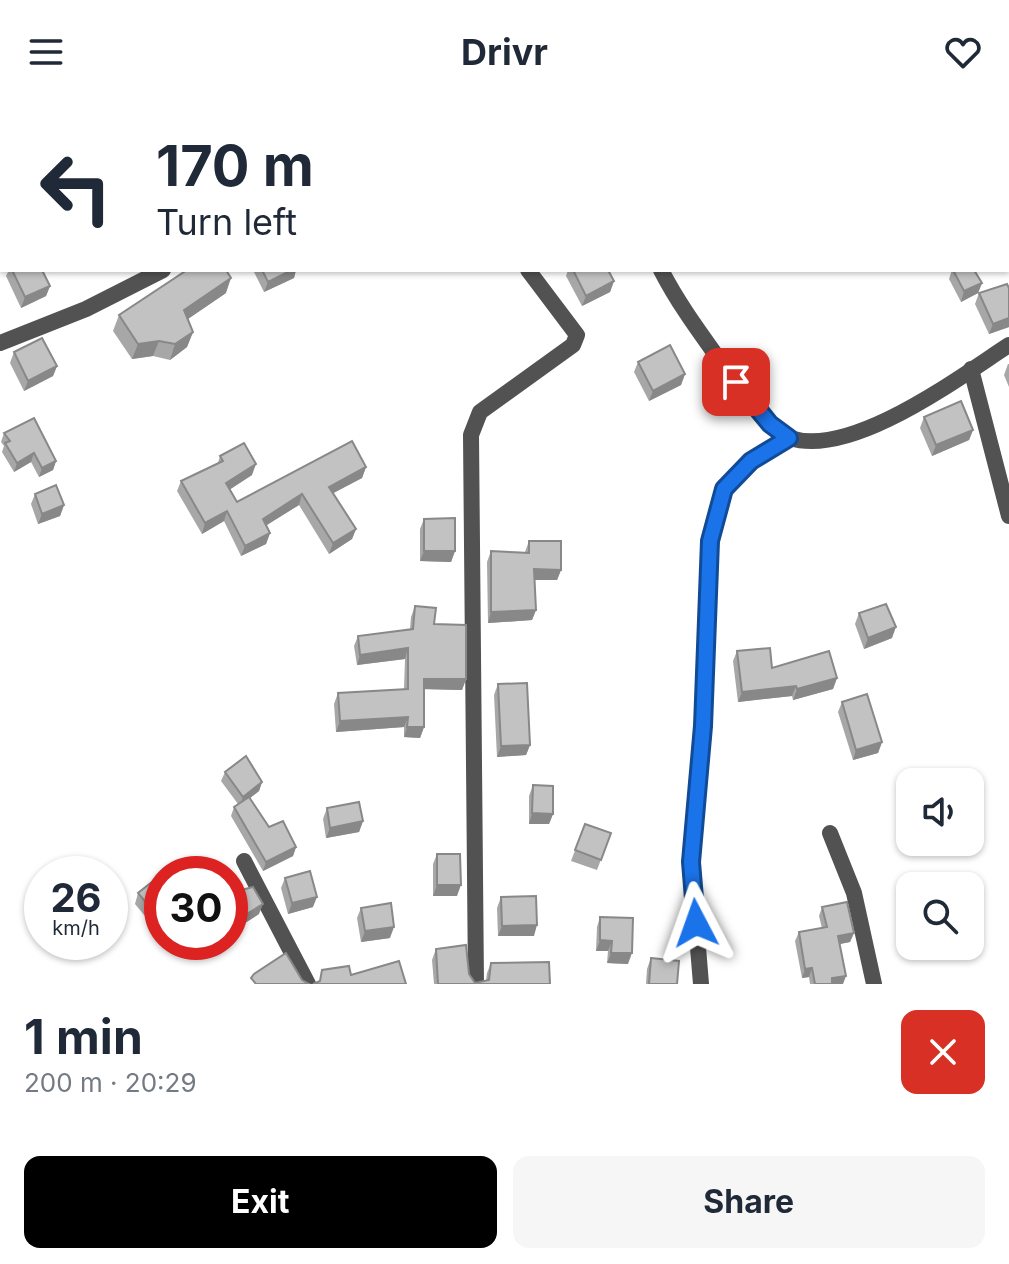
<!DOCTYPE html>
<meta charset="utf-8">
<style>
:root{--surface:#fff;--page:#f6f6f7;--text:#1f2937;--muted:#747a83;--accent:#000}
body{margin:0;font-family:Inter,sans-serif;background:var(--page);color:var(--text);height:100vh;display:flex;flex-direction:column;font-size:30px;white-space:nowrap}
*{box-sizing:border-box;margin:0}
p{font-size:26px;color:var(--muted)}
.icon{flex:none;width:44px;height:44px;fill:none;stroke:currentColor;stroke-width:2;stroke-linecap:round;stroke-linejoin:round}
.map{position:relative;height:880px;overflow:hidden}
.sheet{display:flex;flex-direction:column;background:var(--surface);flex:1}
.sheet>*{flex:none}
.banner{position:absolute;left:0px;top:0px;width:1010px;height:168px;box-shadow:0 2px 6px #0004;background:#fff;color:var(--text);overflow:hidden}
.controls{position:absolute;left:896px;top:664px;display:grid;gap:16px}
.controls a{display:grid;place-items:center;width:88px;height:88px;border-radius:16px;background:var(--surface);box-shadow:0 2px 6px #0004;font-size:40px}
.speed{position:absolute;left:24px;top:752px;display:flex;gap:16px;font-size:40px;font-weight:700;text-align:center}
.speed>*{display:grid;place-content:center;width:104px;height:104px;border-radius:50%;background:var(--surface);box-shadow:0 2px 6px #0004;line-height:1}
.speed small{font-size:20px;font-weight:400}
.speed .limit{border:12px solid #d22;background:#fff;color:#111}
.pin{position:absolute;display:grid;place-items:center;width:68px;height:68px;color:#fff;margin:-34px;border-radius:16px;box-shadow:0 4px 12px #0006}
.me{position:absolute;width:88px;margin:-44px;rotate:356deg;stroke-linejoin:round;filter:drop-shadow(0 0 6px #0008)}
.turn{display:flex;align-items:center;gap:28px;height:168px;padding:0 24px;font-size:36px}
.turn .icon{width:104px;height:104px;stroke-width:2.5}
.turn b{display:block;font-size:56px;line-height:68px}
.round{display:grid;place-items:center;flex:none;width:84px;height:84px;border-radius:16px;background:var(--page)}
.summary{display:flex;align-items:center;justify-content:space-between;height:136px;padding:0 24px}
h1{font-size:48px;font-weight:700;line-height:60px}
.cta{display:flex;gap:16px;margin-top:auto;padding:16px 24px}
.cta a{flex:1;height:92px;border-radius:16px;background:var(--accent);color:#fff;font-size:32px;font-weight:700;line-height:92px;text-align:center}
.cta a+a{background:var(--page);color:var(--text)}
header{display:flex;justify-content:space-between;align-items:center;height:104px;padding:0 24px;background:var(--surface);font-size:36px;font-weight:700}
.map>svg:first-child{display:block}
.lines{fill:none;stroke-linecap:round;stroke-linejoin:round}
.street{stroke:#525252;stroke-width:16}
.wall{fill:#a7a7a7}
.shaded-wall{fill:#888}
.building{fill:#c2c2c2;stroke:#888;stroke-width:2}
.route-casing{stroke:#114b97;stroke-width:20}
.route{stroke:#1a73e8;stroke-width:14}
</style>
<header><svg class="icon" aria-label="menu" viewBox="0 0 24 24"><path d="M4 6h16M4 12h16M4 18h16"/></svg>Drivr<svg class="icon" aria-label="heart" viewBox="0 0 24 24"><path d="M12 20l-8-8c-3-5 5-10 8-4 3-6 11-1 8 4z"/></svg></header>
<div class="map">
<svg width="1009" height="880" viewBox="0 0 1009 880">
<rect width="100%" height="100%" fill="#fff"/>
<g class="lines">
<g class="street">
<path d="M576,0l1,2"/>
<path d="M439,2l3,-2"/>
<path d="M661,166c19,37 43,68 67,102 16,20 36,57 62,66 62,20 168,-60 219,-93"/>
<path d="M0,239l86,-34 77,-39"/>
<path d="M971,265l38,147"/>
<path d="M830,729l24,60 20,91"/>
<path d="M244,757l64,123"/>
<path d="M476,880l-5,-549 9,-23 93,-67 4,-10 -49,-65"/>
<path d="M701,880l-10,-122 12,-136 7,-185 14,-52 27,-28 38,-23"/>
</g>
</g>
<g class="wall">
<path d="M9,166h33l8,16 -4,10 -25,12 -15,-32z"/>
<path d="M253,166h43l-2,8 -30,14z"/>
<path d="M568,166h40l6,11 -4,11 -28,14 -16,-30z"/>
<path d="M952,166h22l8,13 -4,10 -17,9 -12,-23z"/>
<path d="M1009,184v39l-20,7 -14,-30 4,-11z"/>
<path d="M226,189l-38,26 5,13 -6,15 -17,13 -17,-4 -21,3 -19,-28 6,-16z"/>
<path d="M14,248l43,14 -4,10 -29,15 -14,-28z"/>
<path d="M638,258l47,12 -4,11 -32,16 -15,-29z"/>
<path d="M1008,260h1v23l-5,-12z"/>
<path d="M924,313l49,13 -4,10 -37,16 -12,-28z"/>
<path d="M4,329l52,28 -3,9 -14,7 -8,-15 -17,10 -12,-20 2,-6 -3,-4z"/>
<path d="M220,352l32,19 -22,14 7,13 129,-35 -4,11 -29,15 23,36 -4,10 -23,15 -30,-49 -33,20 4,8 -4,11 -25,12 -17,-35 -22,13 -25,-43 4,-10 37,-18z"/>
<path d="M35,390l29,11 -4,11 -22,8 -7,-20z"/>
<path d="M424,415l31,32 -4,11 -31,-1v-32z"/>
<path d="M529,437l32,29 -4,10h-23l2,30 -4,10 -44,3 -1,-61 4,-11 34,1z"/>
<path d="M415,502l19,18 32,55 -4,11 -38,-1v38l-4,11 -16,-1v-10l-68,5 -2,-28 4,-11 66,-4 1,-30 -48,6 -3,-19 4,-10 52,-7 1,-12z"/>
<path d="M859,509l33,25 -28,11 -9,-25z"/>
<path d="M737,547l35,17 65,10 -4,11 -40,11 -1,-4 -54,6 -5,-41z"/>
<path d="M498,580l32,61 -4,10 -29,2 -3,-62z"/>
<path d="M842,598l40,40 -4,11 -25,7 -15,-48z"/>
<path d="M225,668l37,10 -3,9 -9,7 19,29 27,20 -3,9 -30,15 -32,-55 3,-9 4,-3 -17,-23z"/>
<path d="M533,681l20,29 -4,10h-20v-28z"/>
<path d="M327,704l36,13 -4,11 -33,6 -3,-19z"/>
<path d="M585,720l26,9 -14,37 -26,-9z"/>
<path d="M437,750l20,42h-24v-32z"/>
<path d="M285,774l28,29 -25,7 -7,-26z"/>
<path d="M162,780v37l-8,6 -19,-23 3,-11z"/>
<path d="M230,789l29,21 -25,16 -4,-5z"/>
<path d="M501,793l33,39h-36l-1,-28z"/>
<path d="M822,803l32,26 -4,9 -10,2 3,40h-33l-1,-7 -7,1 -7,-37 4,-9 23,-4 -3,-12z"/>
<path d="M361,804l29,30 -29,4 -4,-24z"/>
<path d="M600,813l28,47 -21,-1 1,-12h-12l1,-24z"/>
<path d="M436,845l33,25 6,9 11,-3 1,-7 4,-10 59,21h-116l-2,-24z"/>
<path d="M651,854l26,26h-31l1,-15z"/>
</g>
<g class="shaded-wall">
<path d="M292,166h4l-2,8 -30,14 4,-10z"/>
<path d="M231,174l-5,15 -47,32 5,-15z"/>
<path d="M614,177l-4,11 -28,14 4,-10z"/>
<path d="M982,179l-4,10 -17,9 3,-11z"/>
<path d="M50,182l-4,10 -25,12 4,-11z"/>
<path d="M1009,214v9l-20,7 4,-10z"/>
<path d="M193,228l-6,15 -17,13 5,-16z"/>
<path d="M159,237l-6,15 -21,3 6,-15z"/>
<path d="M57,262l-4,10 -29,15 4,-10z"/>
<path d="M685,270l-4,11 -32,16 4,-10z"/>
<path d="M973,326l-4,10 -37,16 4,-11z"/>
<path d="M34,349l-3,9 -17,10 3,-9z"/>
<path d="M56,357l-3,9 -14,7 3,-9z"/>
<path d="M256,360l-4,11 -29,19 3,-11z"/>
<path d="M366,363l-4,11 -36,19 3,-10z"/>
<path d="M302,390l-3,11 -40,25 4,-11z"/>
<path d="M64,401l-4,11 -22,8 4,-10z"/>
<path d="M227,407l-3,10 -22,13 3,-11z"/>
<path d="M356,425l-4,10 -23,15 4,-11z"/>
<path d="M270,429l-4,11 -25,12 4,-10z"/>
<path d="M424,447h31l-4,11 -31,-1z"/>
<path d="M534,465l27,1 -4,10h-27z"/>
<path d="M536,506l-4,10 -44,3 3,-11z"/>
<path d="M896,523l-4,11 -28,11 4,-11z"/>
<path d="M408,544l-3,11 -48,6 3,-10z"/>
<path d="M837,574l-4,11 -40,11 4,-11z"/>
<path d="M424,575h42l-4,11 -42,-1z"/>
<path d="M796,582l-4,10 -54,6 4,-10z"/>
<path d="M408,613l-4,10 -68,5 4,-11z"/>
<path d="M407,623h17l-4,11 -16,-1z"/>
<path d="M882,638l-4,11 -25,7 3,-10z"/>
<path d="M530,641l-4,10 -29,2 4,-11z"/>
<path d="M262,678l-3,9 -19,15 3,-9z"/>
<path d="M532,709l21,1 -4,10h-20z"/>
<path d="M363,717l-4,11 -33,6 4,-10z"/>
<path d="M296,743l-3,9 -30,15 3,-9z"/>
<path d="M437,781h24l-4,11h-24z"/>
<path d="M317,793l-4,10 -25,7 4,-11z"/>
<path d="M263,800l-4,10 -25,16 3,-10z"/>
<path d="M162,809v8l-8,6 4,-10z"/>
<path d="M537,821l-3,11h-36l4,-10z"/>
<path d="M394,823l-4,11 -29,4 4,-11z"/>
<path d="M854,829l-4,9 -15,3 3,-9z"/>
<path d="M600,836l12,1 -4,10h-12z"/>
<path d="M611,849h21l-4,11 -21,-1z"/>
<path d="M812,864l-3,9 -7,1 3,-9z"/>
<path d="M846,872l-3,8h-13l2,-6z"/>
</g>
<g class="building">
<path d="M269,0h38l1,2h-42z"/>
<path d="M526,0h33l1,2h-33z"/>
<path d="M608,0h45l1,2h-45z"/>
<path d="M975,0h34v25h-1v-23h-32z"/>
<path d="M12,166h30l8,16 -25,11z"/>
<path d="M187,166h39l5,8 -47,32 9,22 -18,12 -16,-3 -21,3 -19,-29z"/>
<path d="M262,166h30l-24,12z"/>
<path d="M573,166h35l6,11 -28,15z"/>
<path d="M953,166h21l8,13 -18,8z"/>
<path d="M1007,180l2,4v30l-16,6 -14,-31z"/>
<path d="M42,234l15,28 -29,15 -14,-29z"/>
<path d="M670,241l15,29 -32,17 -15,-29z"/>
<path d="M961,297l12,29 -37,15 -12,-28z"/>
<path d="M34,314l22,43 -14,7 -8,-15 -17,10 -12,-20 5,-2 -6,-8z"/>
<path d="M352,337l14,26 -37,20 27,42 -23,14 -31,-49 -39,25 7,14 -25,13 -18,-35 -22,12 -24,-42 42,-20 -3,-5 24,-13 12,21 -30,19 11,19z"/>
<path d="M56,381l8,20 -22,9 -7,-20z"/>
<path d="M455,414v33h-31v-32z"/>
<path d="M529,437h32v29l-27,-1 2,41 -45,2v-61l38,2z"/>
<path d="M886,500l10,23 -28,11 -9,-25z"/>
<path d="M415,502l21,2 -2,16 32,1v54h-42v48h-17l1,-10 -68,4 -2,-28 70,-4v-41l-48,7 -2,-19 55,-7z"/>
<path d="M770,544l2,20 57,-17 8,27 -40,11 -1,-3 -54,6 -5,-41z"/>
<path d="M527,579l3,62 -29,1 -3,-62z"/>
<path d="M867,590l15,48 -26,8 -14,-48z"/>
<path d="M246,652l16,26 -19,15 -18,-25z"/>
<path d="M533,681l20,1v28l-21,-1z"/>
<path d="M249,693l20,30 14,-6 13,26 -30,15 -32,-55z"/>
<path d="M359,698l4,19 -33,7 -3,-20z"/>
<path d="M585,720l26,9 -10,27 -26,-10z"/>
<path d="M437,750h23l1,31h-24z"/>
<path d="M310,767l7,26 -25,6 -7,-25z"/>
<path d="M157,774l5,6v29l-4,4 -20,-24z"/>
<path d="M253,783l10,17 -26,16 -7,-12v-15z"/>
<path d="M536,792l1,29 -35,1 -1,-29z"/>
<path d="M847,798l7,31 -16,3 8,40 -14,2v6h-17l-3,-16 -7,1 -6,-37 28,-5 -5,-20z"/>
<path d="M391,799l3,24 -29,4 -4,-23z"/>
<path d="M600,813l33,1 -1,35h-21l1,-12 -12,-1z"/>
<path d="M466,841l3,29 6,9 14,-3 2,-17 58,-1 1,22h-112l-2,-35z"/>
<path d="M286,849l16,27 7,4h-53l-5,-6 3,-4z"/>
<path d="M651,854l28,3 -2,23h-28z"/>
<path d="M399,857l7,23h-93l7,-3 2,-11 27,-4 2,9z"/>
</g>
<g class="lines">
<g class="route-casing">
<path id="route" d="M696,819l-5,-61 12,-136 7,-185 14,-52 27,-28 38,-23 -19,-14 -34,-42"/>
</g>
<use href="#route" class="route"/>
</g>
</svg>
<div class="controls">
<a><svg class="icon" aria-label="sound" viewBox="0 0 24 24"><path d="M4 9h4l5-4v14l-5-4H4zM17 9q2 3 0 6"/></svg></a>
<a><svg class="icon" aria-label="search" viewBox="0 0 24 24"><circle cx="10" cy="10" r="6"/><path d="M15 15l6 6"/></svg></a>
</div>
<div class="speed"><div>26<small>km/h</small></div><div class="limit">30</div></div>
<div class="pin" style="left:736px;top:278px;background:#d93025"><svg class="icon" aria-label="arrive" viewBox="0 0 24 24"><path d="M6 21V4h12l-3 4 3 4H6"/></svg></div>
<svg class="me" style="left:696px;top:819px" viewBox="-20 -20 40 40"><path d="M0-17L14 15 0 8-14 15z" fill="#1a73e8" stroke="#fff" stroke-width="4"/></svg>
<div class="banner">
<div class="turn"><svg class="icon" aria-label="left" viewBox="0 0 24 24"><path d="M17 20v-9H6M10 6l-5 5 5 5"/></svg><div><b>170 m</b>Turn left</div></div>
</div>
</div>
<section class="sheet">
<div class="summary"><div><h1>1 min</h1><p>200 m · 20:29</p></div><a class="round" style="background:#d93025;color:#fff"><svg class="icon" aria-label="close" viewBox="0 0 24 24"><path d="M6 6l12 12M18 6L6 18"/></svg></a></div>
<div class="cta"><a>Exit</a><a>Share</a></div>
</section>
